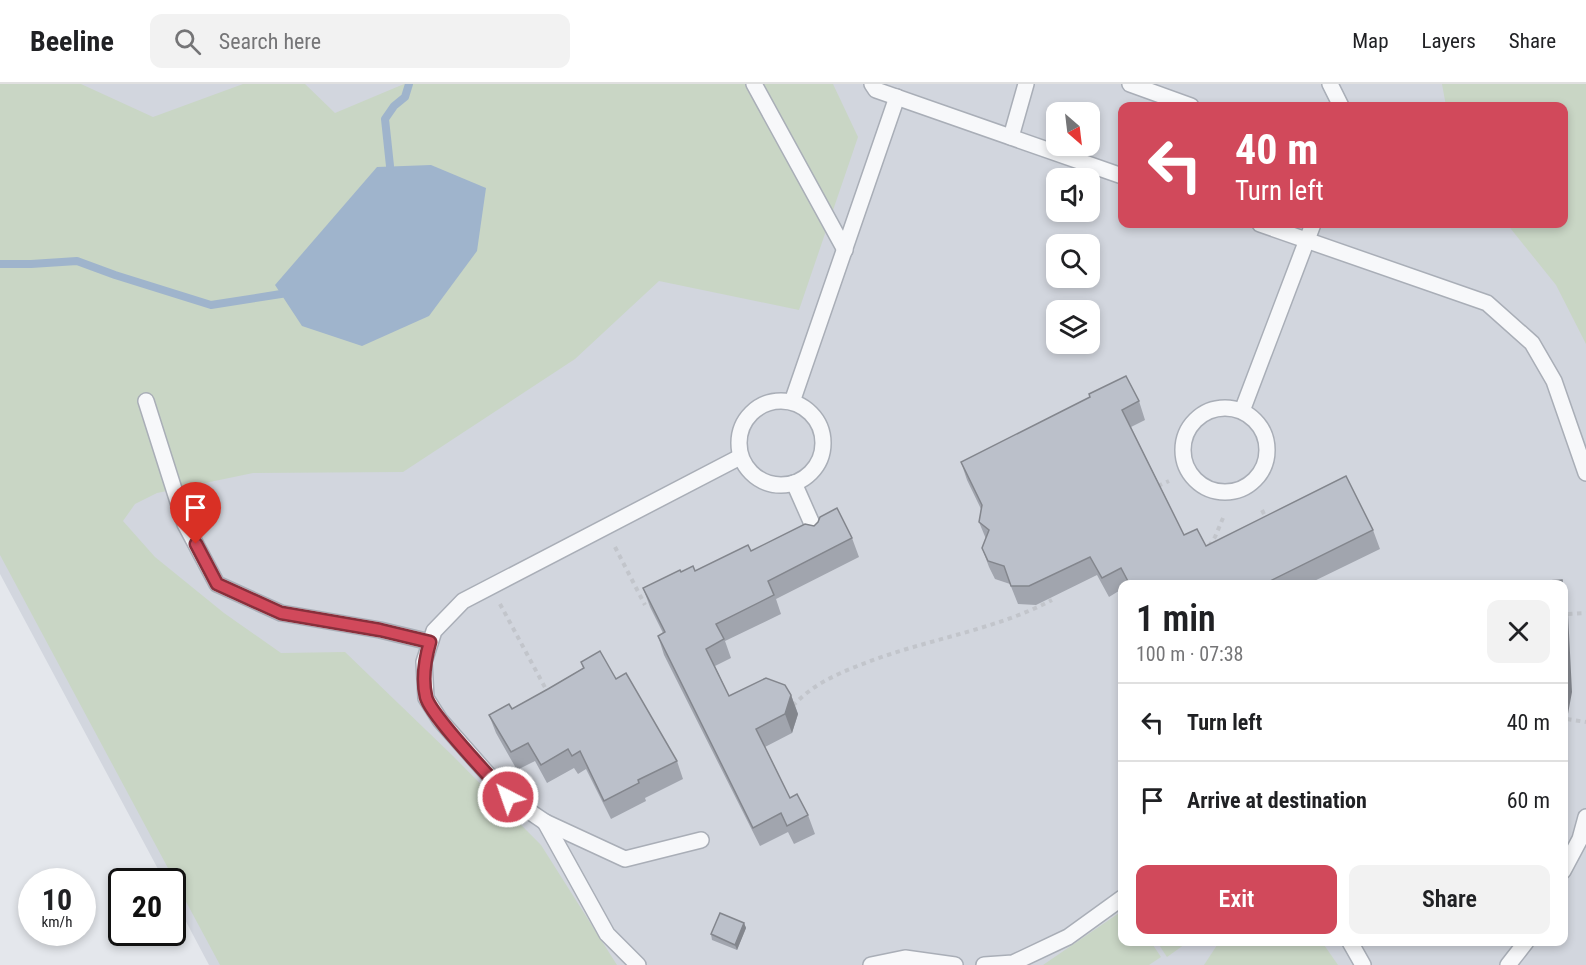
<!DOCTYPE html>
<meta charset="utf-8">
<style>
:root{--surface:#fff;--page:#f2f2f2;--text:#202124;--muted:#757577;--line:#e0e0e0;--accent:#d1495b}
body{margin:0;font-family:"Roboto Condensed",sans-serif;background:var(--page);color:var(--text);height:100vh;display:flex;flex-direction:column;font-size:22px;white-space:nowrap}
*{box-sizing:border-box;margin:0}
p{font-size:20px;color:var(--muted)}
.icon{flex:none;width:33px;height:33px;fill:none;stroke:currentColor;stroke-width:2;stroke-linecap:round;stroke-linejoin:round}
.map{position:relative;flex:1;overflow:hidden}
.drawer{position:absolute;left:1118px;top:496px;width:450px;height:366px;display:flex;flex-direction:column;background:var(--surface);border-radius:12px;box-shadow:0 3px 9px #0003}
.drawer>*{flex:none}
.banner{position:absolute;left:1118px;top:18px;width:450px;height:126px;border-radius:12px;box-shadow:0 3px 9px #0003;background:#d1495b;color:#fff;overflow:hidden}
.needle{width:39px;rotate:152deg}
.fabs{position:absolute;left:1046px;top:18px;display:grid;gap:12px}
.fabs a{display:grid;place-items:center;width:54px;height:54px;border-radius:12px;background:var(--surface);box-shadow:0 3px 9px #0003;font-size:30px}
.speed{position:absolute;left:18px;top:784px;display:flex;gap:12px;font-size:30px;font-weight:700;text-align:center}
.speed>*{display:grid;place-content:center;width:78px;height:78px;border-radius:50%;background:var(--surface);box-shadow:0 3px 9px #0003;line-height:1}
.speed small{font-size:15px;font-weight:400}
.speed .limit{border:3px solid #111;border-radius:9px;background:#fff;color:#111}
.pin{position:absolute;display:grid;place-items:center;width:51px;height:51px;color:#fff;margin:-62px -26px;border-radius:50% 50% 50% 0;rotate:-45deg;box-shadow:0 0 6px #0007}
.pin .icon{rotate:45deg}
.me{position:absolute;width:66px;margin:-33px;rotate:319deg;stroke-linejoin:round;filter:drop-shadow(0 0 4px #0008)}
.turn{display:flex;align-items:center;gap:21px;height:126px;padding:0 18px;font-size:27px}
.turn .icon{width:78px;height:78px;stroke-width:2.5}
.turn b{display:block;font-size:42px;line-height:51px}
.round{display:grid;place-items:center;flex:none;width:63px;height:63px;border-radius:12px;background:var(--page)}
.headline{display:flex;align-items:center;justify-content:space-between;height:102px;padding:0 18px}
h1{font-size:36px;font-weight:600;line-height:45px}
.primary-button{display:flex;gap:12px;margin-top:auto;padding:12px 18px}
.primary-button a{flex:1;height:69px;border-radius:12px;background:var(--accent);color:#fff;font-size:24px;font-weight:600;line-height:69px;text-align:center}
.primary-button a+a{background:var(--page);color:var(--text)}
ul{padding:0;list-style:none}
li{display:flex;align-items:center;gap:18px;height:78px;padding:0 18px;border-top:2px solid var(--line)}
li div{flex:1}
li b{display:block;font-size:22px}
li em{font-style:normal}
header{display:flex;align-items:center;gap:36px;box-sizing:border-box;height:84px;padding:0 30px;background:var(--surface);border-bottom:2px solid var(--line)}
header strong{font-size:28px}
nav{display:flex;gap:33px;margin-inline-start:auto;font-size:21px}
.search{width:420px;height:54px;background:var(--page);display:flex;align-items:center;gap:15px;box-sizing:border-box;padding:0 21px;border-radius:12px;color:var(--muted);font-size:22px}
.map>svg:first-child{display:block}
.built{fill:#d2d6de;fill-rule:evenodd}
.green{fill:#c9d6c5}
.water{fill:#9fb4cc}
.lines{fill:none;stroke-linecap:round;stroke-linejoin:round}
.stream{stroke:#9fb4cc;stroke-width:8}
.lane-casing{stroke:#a9aeb7;stroke-width:18}
.path{stroke:#c2c5cb;stroke-width:4;stroke-dasharray:4.5 4.5;stroke-linecap:butt}
.lane{stroke:#f7f8fa;stroke-width:15}
.wall{fill:#a1a5ae}
.shaded-wall{fill:#83868d}
.building{fill:#bbc0ca;stroke:#83868d;stroke-width:1.5}
.route-casing{stroke:#882f3b;stroke-width:15}
.route{stroke:#d1495b;stroke-width:10}
</style>
<header>
<strong>Beeline</strong>
<div class="search"><svg class="icon" aria-label="search" viewBox="0 0 24 24"><circle cx="10" cy="10" r="6"/><path d="M15 15l6 6"/></svg>Search here</div>
<nav><a>Map</a><a>Layers</a><a>Share</a></nav>
</header>
<div class="map">
<svg width="1586" height="881" viewBox="0 0 1586 881">
<rect width="100%" height="100%" fill="#e4e7ec"/>
<path class="built" d="M0,0h1586v881h-1377l-36,-68 -1,-15h-7l-165,-308zM1122,22h441v118h-441zM1056,28h33v34h-33zM1056,94h33v34h-33zM1056,160h33v34h-33zM1056,226h33v34h-33zM1122,501h441v357h-441z"/>
<g class="green">
<path d="M0,0h81l72,33 90,-33h62l30,29 69,-29h429l25,53 -59,173 -140,-29 -84,78 -172,113 -150,1 -96,20 -22,11 -12,17 32,36 69,56 57,40 64,-1 108,104 88,89 76,120h-397l-220,-410z"/>
<path d="M1442,0h144v260l-30,-59 -49,-61h56v-118h-117z"/>
<path d="M1122,827v31h29l10,15 -12,8h-106z"/>
<path d="M1157,858h31l-21,15z"/>
<path d="M1219,858h103l16,23h-134z"/>
</g>
<path class="water" d="M431,81l55,23 -9,63 -48,65 -67,30 -60,-20 -27,-41 102,-118z"/>
<g class="lines">
<g class="stream">
<path d="M390,82l-5,-47 9,-13 11,-9 4,-13"/>
<path d="M0,180h31l46,-3 38,14 96,30 70,-11"/>
</g>
<g class="lane-casing">
<g id="lane">
<path d="M754,0l91,166"/>
<path d="M872,0l4,6 246,86"/>
<path d="M1130,0l61,22"/>
<path d="M1330,0l11,22"/>
<path d="M1011,53l15,-53"/>
<path d="M1260,140l227,79 45,40 22,38 32,92"/>
<circle cx="781" cy="359" r="42"/>
<path d="M146,317l39,123 32,60 64,29 99,17 50,12"/>
<path d="M792,318l105,-305"/>
<circle cx="1225" cy="366" r="42"/>
<path d="M1242,327l71,-187"/>
<path d="M794,399l23,52"/>
<path d="M545,738l62,112 31,31"/>
<path d="M701,756l-76,19 -80,-37 -37,-25 -68,-77 -14,-22 -2,-36 10,-31 29,-30 277,-144"/>
<path d="M1563,787l17,-32 6,-22"/>
<path d="M1350,858l13,23"/>
<path d="M871,881l34,-7 50,7"/>
<path d="M984,881l29,-2 55,-26 54,-39"/>
<path d="M1508,881l18,-23"/>
</g>
</g>
<g class="path">
<path d="M1158,402l11,-5"/>
<path d="M1262,426l5,10"/>
<path d="M1209,462l6,-9 8,-19"/>
<path d="M615,463l30,58"/>
<path d="M500,520l48,89"/>
<path d="M1568,530l18,-1"/>
<path d="M793,622c19,-22 48,-34 75,-44 60,-23 127,-32 184,-62"/>
<path d="M1567,635l19,3"/>
</g>
<use href="#lane" class="lane"/>
</g>
<g class="wall">
<path d="M1139,317l6,19 -14,7 53,108 22,11 167,-16 7,19 -74,36h-184v4l-13,8 -12,-22 -61,30 -18,-1 -8,-20 -15,-5 -6,-12 -7,-19 4,-9 -7,-17 2,-13 -14,-29 -6,-18z"/>
<path d="M852,454l7,19 -83,42 5,15 -56,27 6,17 -16,8 14,30 62,-1 7,19 -6,19 -27,14 25,51 18,17 7,19 -21,10 -6,-12 -28,14 -96,-191 -6,-19 5,-3 -13,-26 -7,-19 38,-16 14,-1 56,-20z"/>
<path d="M581,578l35,17 61,82 6,18 -38,19 1,3 -35,18 -25,-50 -8,5 -4,-6 -27,15 -12,-22 -18,9 -21,-37 -7,-18 23,-6 36,-20 35,-21z"/>
<path d="M744,839l2,5 -9,22 -25,-10 -1,-6z"/>
</g>
<g class="shaded-wall">
<path d="M1562,496l5,14 5,98 -9,49v-156h-1z"/>
<path d="M791,611l7,19 -6,19 -7,-19z"/>
<path d="M744,839l2,5 -9,22 -2,-5z"/>
</g>
<g class="building">
<path d="M1126,292l13,25 -17,9 62,125 13,-6 9,17 140,-70 27,54 -111,55h-132l-9,-17 -19,10 -12,-21 -61,29h-18l-7,-20 -16,-5 -6,-13 7,-18 -10,-8 3,-17 -21,-43 129,-65 -1,-3z"/>
<path d="M837,424l15,30 -84,43 6,14 -58,29 8,15 -18,10 23,47 37,-18 19,7 6,10 -6,19 -29,15 34,69 7,-4 11,21 -21,11 -6,-13 -28,15 -95,-192 7,-4 -22,-44 37,-18 1,2 12,-6 2,5 53,-26 3,6 54,-27 9,2 4,-4 2,-5z"/>
<path d="M1562,496v5h-45v-2z"/>
<path d="M1563,518l5,77 -5,23z"/>
<path d="M600,567l16,28 10,-6 51,88 -39,19 1,3 -35,18 -24,-50 -8,5 -4,-7 -27,16 -13,-22 -17,9 -22,-37 20,-11 3,5 36,-20 36,-21 -3,-6z"/>
<path d="M720,829l24,10 -9,22 -24,-11z"/>
</g>
<g class="lines">
<g class="route-casing">
<path id="route" d="M196,460l21,40 64,29 99,17 50,12c-5,17 -8,37 -4,55 5,19 66,82 82,100"/>
</g>
<use href="#route" class="route"/>
</g>
</svg>
<div class="fabs">
<a><svg class="needle" viewBox="-14 -14 28 28"><path d="M0-13l5 13h-10z" fill="#e53935"/><path d="M0 13l5-13h-10z" fill="#757577"/></svg></a>
<a><svg class="icon" aria-label="sound" viewBox="0 0 24 24"><path d="M4 9h4l5-4v14l-5-4H4zM17 9q2 3 0 6"/></svg></a>
<a><svg class="icon" aria-label="search" viewBox="0 0 24 24"><circle cx="10" cy="10" r="6"/><path d="M15 15l6 6"/></svg></a>
<a><svg class="icon" aria-label="layers" viewBox="0 0 24 24"><path d="M12 4l9 5-9 5-9-5zM3 14l9 5 9-5"/></svg></a>
</div>
<div class="speed"><div>10<small>km/h</small></div><div class="limit">20</div></div>
<div class="pin" style="left:196px;top:460px;background:#d93025"><svg class="icon" aria-label="arrive" viewBox="0 0 24 24"><path d="M6 21V4h12l-3 4 3 4H6"/></svg></div>
<svg class="me" style="left:508px;top:713px" viewBox="-20 -20 40 40"><circle r="17" fill="#d1495b" stroke="#fff" stroke-width="3"/><path d="M0-11L8 9 0 5-8 9z" fill="#fff"/></svg>
<div class="banner">
<div class="turn"><svg class="icon" aria-label="left" viewBox="0 0 24 24"><path d="M17 20v-9H6M10 6l-5 5 5 5"/></svg><div><b>40 m</b>Turn left</div></div>
</div>
<section class="drawer">
<div class="headline"><div><h1>1 min</h1><p>100 m · 07:38</p></div><a class="round"><svg class="icon" aria-label="close" viewBox="0 0 24 24"><path d="M6 6l12 12M18 6L6 18"/></svg></a></div>
<ul>
<li><svg class="icon" aria-label="left" viewBox="0 0 24 24"><path d="M17 20v-9H6M10 6l-5 5 5 5"/></svg><div><b>Turn left</b></div><em>40 m</em></li>
<li><svg class="icon" aria-label="arrive" viewBox="0 0 24 24"><path d="M6 21V4h12l-3 4 3 4H6"/></svg><div><b>Arrive at destination</b></div><em>60 m</em></li>
</ul>
<div class="primary-button"><a>Exit</a><a>Share</a></div>
</section>
</div>
